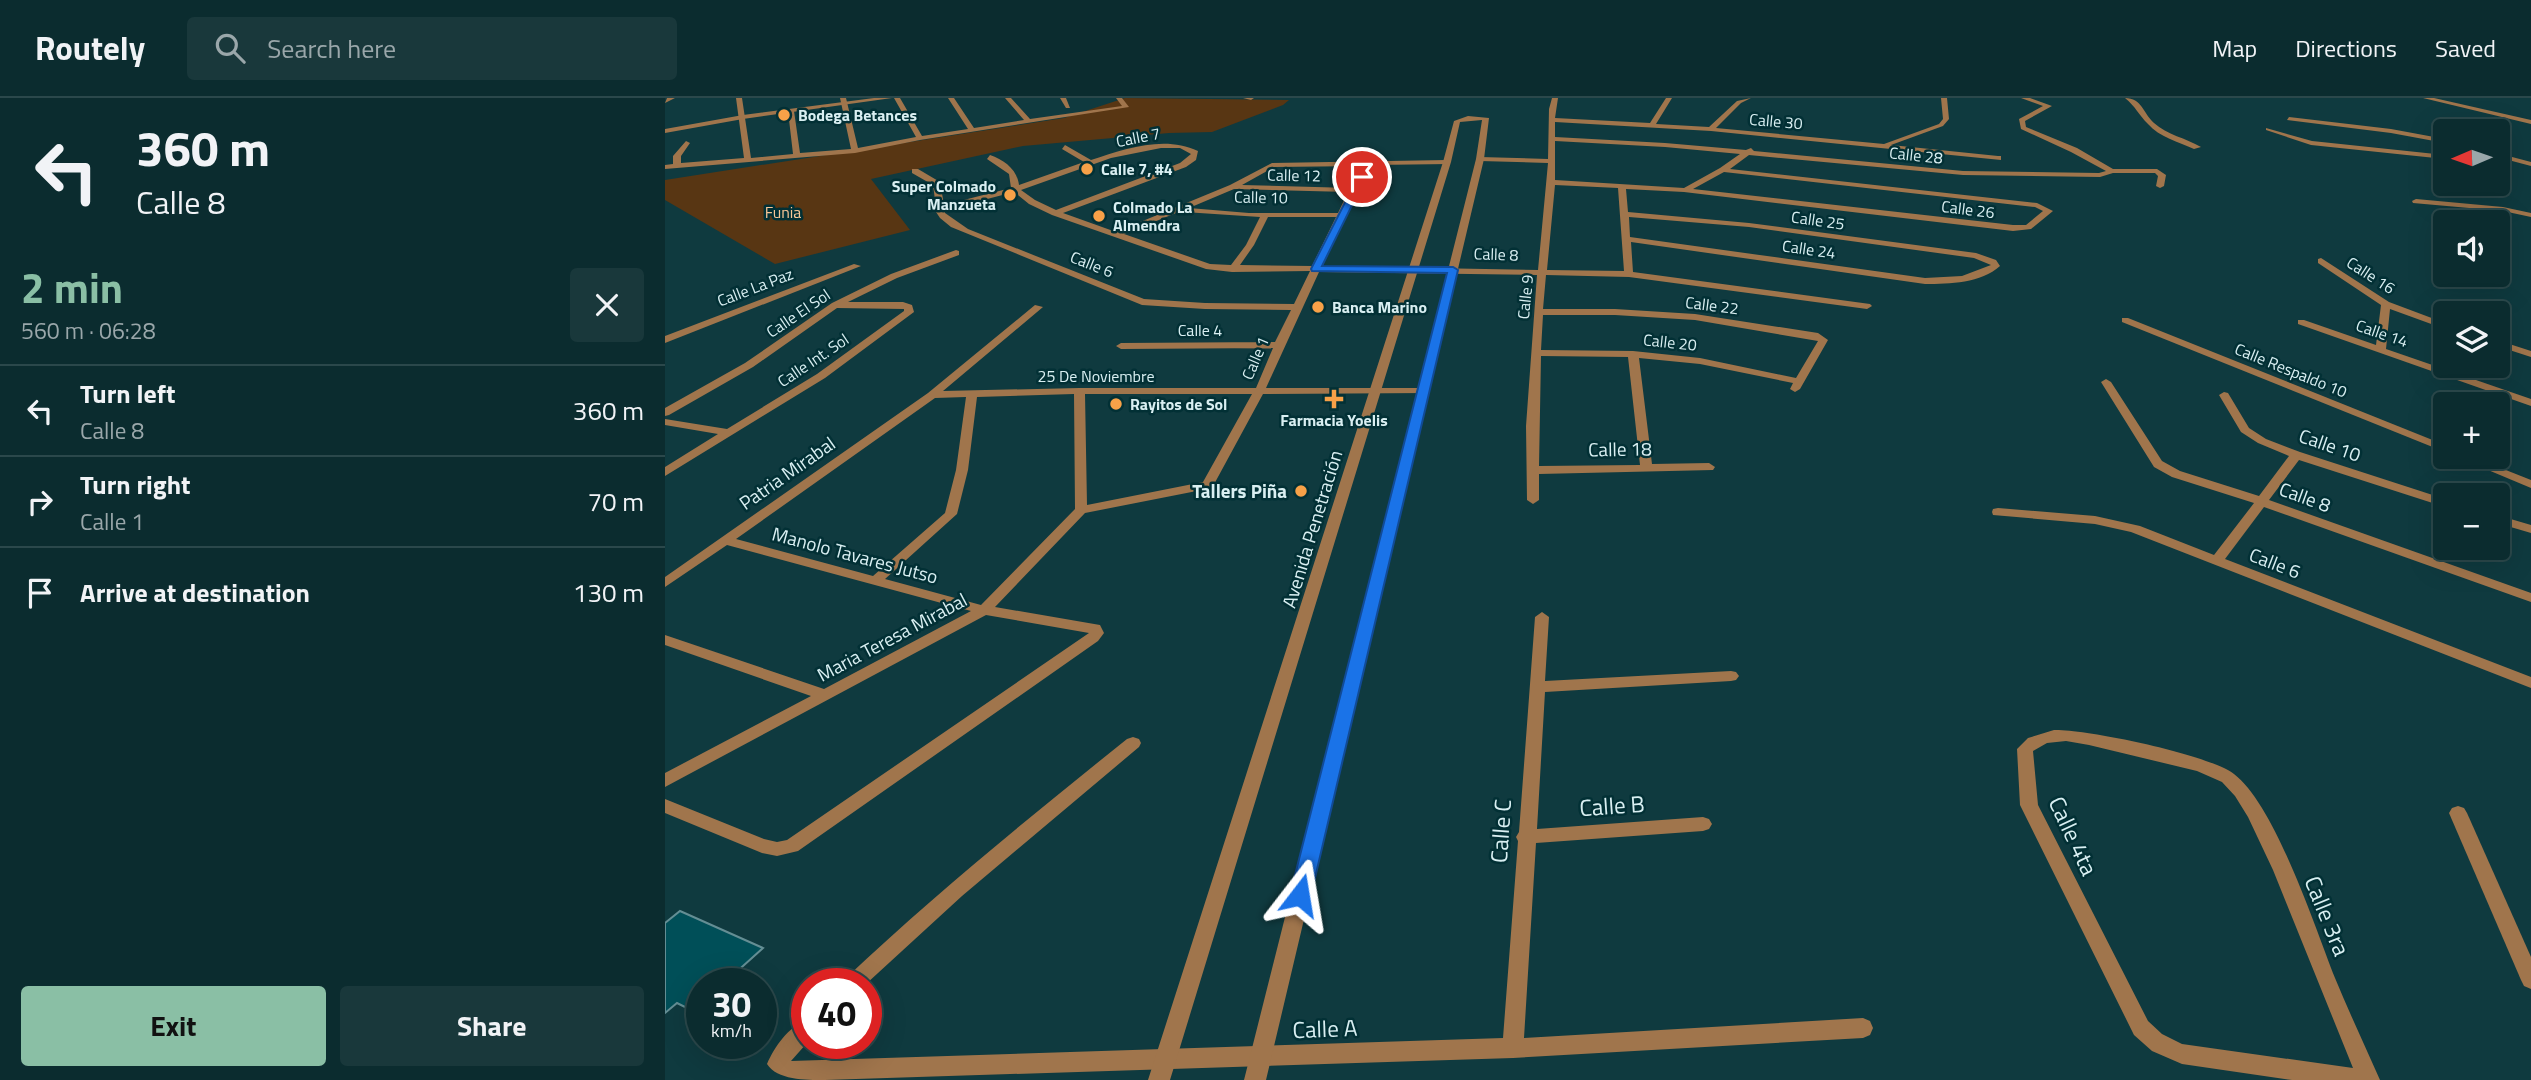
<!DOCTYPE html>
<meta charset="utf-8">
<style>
:root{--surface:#0b2c2f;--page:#19383b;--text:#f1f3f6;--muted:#9aa7aa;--line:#2b484b;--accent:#8abfa5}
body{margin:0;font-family:"Titillium Web",sans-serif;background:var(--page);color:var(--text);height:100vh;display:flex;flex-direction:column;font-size:26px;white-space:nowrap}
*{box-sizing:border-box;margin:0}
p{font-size:23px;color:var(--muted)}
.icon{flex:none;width:38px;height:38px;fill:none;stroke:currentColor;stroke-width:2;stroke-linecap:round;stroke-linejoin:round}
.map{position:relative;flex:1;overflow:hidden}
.sheet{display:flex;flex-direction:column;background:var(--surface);width:665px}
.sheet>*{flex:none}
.top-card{background:#0b2c2f;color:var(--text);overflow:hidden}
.needle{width:46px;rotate:268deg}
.buttons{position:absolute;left:1768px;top:21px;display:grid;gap:14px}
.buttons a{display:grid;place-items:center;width:77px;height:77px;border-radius:7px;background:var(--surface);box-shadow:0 7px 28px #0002,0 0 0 2px var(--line);font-size:35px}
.speed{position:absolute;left:21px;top:870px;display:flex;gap:14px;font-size:35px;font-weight:700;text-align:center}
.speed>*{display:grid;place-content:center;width:91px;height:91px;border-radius:50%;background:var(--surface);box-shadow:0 7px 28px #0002,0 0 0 2px var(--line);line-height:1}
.speed small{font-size:18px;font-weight:400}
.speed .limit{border:10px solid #d22;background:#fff;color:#111}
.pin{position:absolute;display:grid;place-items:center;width:60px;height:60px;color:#fff;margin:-30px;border:4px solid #fff;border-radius:50%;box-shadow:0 2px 7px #0007}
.me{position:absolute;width:77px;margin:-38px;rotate:14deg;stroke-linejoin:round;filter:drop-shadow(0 0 5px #0008)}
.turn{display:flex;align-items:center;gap:24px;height:147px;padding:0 21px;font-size:32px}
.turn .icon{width:91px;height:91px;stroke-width:2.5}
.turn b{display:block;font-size:49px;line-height:60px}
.round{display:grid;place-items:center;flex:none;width:74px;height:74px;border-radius:7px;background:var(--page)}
.head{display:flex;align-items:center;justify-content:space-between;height:119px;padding:0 21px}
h1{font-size:42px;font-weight:700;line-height:52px;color:var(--accent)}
.button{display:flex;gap:14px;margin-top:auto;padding:14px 21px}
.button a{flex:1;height:80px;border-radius:7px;background:var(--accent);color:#111;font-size:28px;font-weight:700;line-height:80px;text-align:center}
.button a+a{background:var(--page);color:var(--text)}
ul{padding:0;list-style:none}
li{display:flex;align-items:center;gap:21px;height:91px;padding:0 21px;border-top:2px solid var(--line)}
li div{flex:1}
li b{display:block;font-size:26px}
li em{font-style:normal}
header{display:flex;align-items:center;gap:42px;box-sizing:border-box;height:98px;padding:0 35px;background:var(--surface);border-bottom:2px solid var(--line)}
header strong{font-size:33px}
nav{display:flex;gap:38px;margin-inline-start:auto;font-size:24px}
.search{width:490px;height:63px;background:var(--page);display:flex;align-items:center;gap:18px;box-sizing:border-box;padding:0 24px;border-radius:7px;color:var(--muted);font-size:26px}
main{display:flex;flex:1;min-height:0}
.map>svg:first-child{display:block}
.green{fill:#583613}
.building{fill:#004f58;stroke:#648e94;stroke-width:2}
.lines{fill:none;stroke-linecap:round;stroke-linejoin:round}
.minor{fill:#a0754c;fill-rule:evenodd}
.tertiary{fill:#a0754c;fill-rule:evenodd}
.route{fill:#1a73e8;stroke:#114b97;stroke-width:2}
.poi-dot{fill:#f7a148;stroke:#023035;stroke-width:2.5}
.labels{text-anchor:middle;stroke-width:5;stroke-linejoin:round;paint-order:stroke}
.far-poi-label{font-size:16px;font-weight:bold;fill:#d9eff2;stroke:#023035;text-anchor:start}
.far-street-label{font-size:16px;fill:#d9eff2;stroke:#023035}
.far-park-label{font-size:16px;fill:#f9c696;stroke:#023035}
.street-label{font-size:19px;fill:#d9eff2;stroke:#023035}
.poi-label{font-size:19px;font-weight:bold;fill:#d9eff2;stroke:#023035;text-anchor:end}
.near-street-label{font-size:23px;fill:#d9eff2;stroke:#023035}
</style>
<header>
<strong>Routely</strong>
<div class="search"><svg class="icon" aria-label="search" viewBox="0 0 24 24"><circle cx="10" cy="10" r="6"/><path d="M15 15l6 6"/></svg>Search here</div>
<nav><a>Map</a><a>Directions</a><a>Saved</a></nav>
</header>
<main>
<section class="sheet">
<div class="top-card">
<div class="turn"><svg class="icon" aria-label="left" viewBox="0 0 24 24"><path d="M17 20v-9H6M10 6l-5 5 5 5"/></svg><div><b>360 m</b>Calle 8</div></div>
</div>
<div class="head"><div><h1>2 min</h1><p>560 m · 06:28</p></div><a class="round"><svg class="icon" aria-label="close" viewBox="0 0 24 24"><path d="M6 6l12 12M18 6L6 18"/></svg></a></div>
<ul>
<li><svg class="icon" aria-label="left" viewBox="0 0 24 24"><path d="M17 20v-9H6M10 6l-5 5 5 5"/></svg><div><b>Turn left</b><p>Calle 8</p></div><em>360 m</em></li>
<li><svg class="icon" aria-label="right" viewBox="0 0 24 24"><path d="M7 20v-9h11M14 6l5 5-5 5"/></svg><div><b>Turn right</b><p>Calle 1</p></div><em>70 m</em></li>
<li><svg class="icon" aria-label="arrive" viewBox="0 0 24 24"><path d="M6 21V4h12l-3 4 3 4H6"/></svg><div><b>Arrive at destination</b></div><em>130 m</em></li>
</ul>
<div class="button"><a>Exit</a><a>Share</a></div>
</section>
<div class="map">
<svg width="1866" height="982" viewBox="0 0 1866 982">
<rect width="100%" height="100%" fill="#0f3a3f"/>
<path class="green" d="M460,0l164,2 -6,5 -71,27 -43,1 -146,13 -152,33 39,51 -135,34 -110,-64v-20l399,-62z"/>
<path class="building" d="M15,813l83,37 -40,36h-21v19l-9,8 -16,-8 -12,10v-90z"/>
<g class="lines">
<g class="minor">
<path d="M2,0h8l-10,5z"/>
<path d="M71,0h6l9,60 42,-4 -5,-43 3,-2 3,2 6,42 51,-4 -11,-51h6l12,50 58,-11 -22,-39h6l22,38 46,-7 -20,-31h6l20,30 50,-8 -19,-22h6l19,21 92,-13 -6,-8h6l7,9 -209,33 -65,13 -190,16v-4l8,-1v-8l13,-15 4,2 -9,13v7l63,-5z"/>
<path d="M395,0h6l4,10h-4z"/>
<path d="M578,0h11l-3,2z"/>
<path d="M887,0h6l-3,20 95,5 16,-25h6l-16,26 53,3 28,-26 14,-3 -10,5 -25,25 168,16 55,-20 4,-5 -2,-21h6l2,21 -6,7 -52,19 107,11h3v4l-290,-29 -156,-9v15l110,6 81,7 5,-2 3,3 209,20 136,2 7,-2 -35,-19 -50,-23 -2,-10 24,-13 -22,-8h9l22,8 -27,15 1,6 51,21 36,21h44l9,6 -2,11 -4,2 -4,-2 2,-10 -3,-3h-42l-13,4 -137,-2 -214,-20 -19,14 307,34 16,8 -22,18 -18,2 -329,-39 -58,-3 2,23 121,11 227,30 20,7 4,6c-19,17 -50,18 -75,18l-294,-42 2,30 237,32 2,2 -5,3 -238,-32 -83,-2 -3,34h72l80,5 123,19 10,7 -28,49 -5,3 -5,-3 3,-6 -93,-19 -61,-6 13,106 57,-1 6,4 -2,3 -174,4v26l-6,4 -6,-4 -1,-74 11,-151 -218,-3 -53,116h158l5,3 -1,2 -165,1 -51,94 -127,25 -90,94 105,18 4,8 -6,8 -300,210 -21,5 -15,-3 -97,-40v-14l99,40 13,3 10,-2 302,-207 -103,-18 -321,172v-14l146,-77 -146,-51v-10l159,54 147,-78 -244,-66 -62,42v-10l263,-184 107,-88 8,2 -100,84 136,-3h177l17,-40 -152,1 -5,-3 5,-3 154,-1 16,-32 -86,-1 -63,-4 -191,-78 -11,-9 -6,-9 2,-2 -3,-22 -21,-12v-4h6l22,13 4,23 67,-17 -2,-14 -22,-15 3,-4c14,5 27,14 29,30l65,-23 -22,-13 3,-4 26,15c34,-11 73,-25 107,-9l-2,9 -10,7 -123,46 53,19 114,-47 42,-22 175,-3h3v4l-77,1c-22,34 -35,65 -52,101l217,4 10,-107 -68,-2 -4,-2 4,-2 68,2 1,-50zM890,43l110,6 75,7 -20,14 -36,20 -129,-8zM496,50h19l11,6 -11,9 -124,47 -21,-10 -14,-10 90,-32zM700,68l-14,22 -109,-3 32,-18zM1059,74l311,35 8,4 -17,14h-13l-320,-36zM890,87l63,3 6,83 -77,-1zM569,91h1l113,3 -10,21h-89l-60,-5zM349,94l15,12 23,11 154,54 26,3 78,-1 -16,33 -89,-1 -61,-4 -176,-70 -23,-16v-3zM516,113l3,1 76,5 -14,28 -15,20 -21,-1 -86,-30zM603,119h68l-24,49 -72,-1 14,-20zM964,119l120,10 225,31 17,7 -29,11 -37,2 -295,-41zM878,217h72l80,5 123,21 -22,37 -96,-20 -67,-7 -92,-1zM876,258l87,1 12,108 -101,1zM409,296l1,115 -94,96 -96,-26 72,-65 11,-44 9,-73zM420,296h167l-49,88 -116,23zM301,299l-10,73 -11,43 -72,63 -137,-37 199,-141z"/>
<path d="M1460,0c17,0 18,15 29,25 13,12 32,15 47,24l-7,2c-15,-7 -35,-12 -46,-25 -9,-9 -13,-18 -23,-26z"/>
<path d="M1758,0h11l97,22v4z"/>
<path d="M1624,19l102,12 54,10v4l-54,-10 -104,-13z"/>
<path d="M1601,30l46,13 133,14v4l-134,-14 -45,-15z"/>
<path d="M1832,55l34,9v4l-34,-9z"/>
<path d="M1751,101l87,8 28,6v4l-28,-6 -90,-8 -1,-2z"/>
<path d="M291,152l3,1v4l-62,23 -49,24h55l9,3 2,7 -89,66 -160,98v-9l53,-33 -53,-9v-6l62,10 90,-55 87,-63v-2l-67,-1 -84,59 -84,48 -4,1v-8l80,-45 87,-60 59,-29z"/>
<path d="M1656,160l68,44 56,21v6l-55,-20 -4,40 145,50v7l-233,-82v-4h6l72,25 5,-40 -63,-42v-4z"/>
<path d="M189,166l7,2 -196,77v-7z"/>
<path d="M1457,220h6l317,127v7l-323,-130z"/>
<path d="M1832,242l34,11v6l-34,-11z"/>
<path d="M1441,281l5,3 51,79 18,10 79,25 30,-40 -31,-13 -17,-11 -22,-37 5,-3 4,1 21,35 17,11 34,13 145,47v8l-146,-47 -30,40 262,93v9l-267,-95 -39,52 306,118v11l-400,-156 -36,-8 -102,-9 -1,-3 1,-3 5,-1 97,8 45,10 74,29 40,-52 -82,-26 -18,-10 -53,-85z"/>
<path d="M1792,359h16l58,23v8z"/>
<path d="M1832,417l34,10v8l-34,-10z"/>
<path d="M877,514l7,5 -4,64 186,-10 5,1 3,4 -3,4 -5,1 -186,11 -8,137 166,-12 6,2 3,5 -3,5 -6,2 -167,12 -12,195 339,-20 7,3 3,7 -3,7 -7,3 -350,20 -688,22c-20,0 -48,0 -58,-16 8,-18 21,-37 40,-44v23l-16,18 712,-23 15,-197 -2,-4 3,-5 16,-215z"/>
<path d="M1389,632c33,-1 156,25 180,44 41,31 81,153 101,204 14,34 30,68 45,102h-88l-110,-16 -30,-13 -18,-16 -114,-230 -3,-56 11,-11zM1401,643l23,4 108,26 25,11 13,14 13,21 25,53 80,198 -171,-24 -20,-10 -14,-13 -110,-216 -5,-54 14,-8z"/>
<path d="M468,639l6,2 2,4 -2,4 -177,149 -96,88h-23l3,-6c90,-85 185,-162 281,-239z"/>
<path d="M1793,708l6,2 3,5 64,144v32l-7,-3 -3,-6 -72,-167 3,-5z"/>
</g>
<g class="tertiary">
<path d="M209,0h18l-149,21 -78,14v-4l78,-14z"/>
<path d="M803,18l21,2 -5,41 -218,921h-22l232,-921 6,-39 -22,2 -9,40 -281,918h-22l295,-918 11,-41z"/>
</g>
</g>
<path class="route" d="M694,77l7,2 -44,89 131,1 5,3 -147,625 -3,6 -8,2 -7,-2 -3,-6 157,-622 -135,-2 -1,-2z"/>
<g class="poi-dot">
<circle cx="119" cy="17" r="7"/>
<circle cx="422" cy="71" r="7"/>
<circle cx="345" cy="97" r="7"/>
<circle cx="434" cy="118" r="7"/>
<circle cx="653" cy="209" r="7"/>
<path d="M665.5 290.5h7v7h7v7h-7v7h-7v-7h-7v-7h7z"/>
<circle cx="451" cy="306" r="7"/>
<circle cx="636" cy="393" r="7"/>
</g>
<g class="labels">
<g class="far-poi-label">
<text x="133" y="23">Bodega Betances</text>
<text x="436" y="77">Calle 7, #4</text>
<text x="331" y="94" text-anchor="end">Super Colmado<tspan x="331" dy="18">Manzueta</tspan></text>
<text x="448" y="115">Colmado La<tspan x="448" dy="18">Almendra</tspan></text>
<text x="667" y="215">Banca Marino</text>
<text x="465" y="312">Rayitos de Sol</text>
<text x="669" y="328" text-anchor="middle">Farmacia Yoelis</text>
</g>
<g class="far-street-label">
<text transform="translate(1111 23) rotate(5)" y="6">Calle 30</text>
<text transform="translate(473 39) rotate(-11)" y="6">Calle 7</text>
<text transform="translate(1251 57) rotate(6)" y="6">Calle 28</text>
<text transform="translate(629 77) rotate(1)" y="6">Calle 12</text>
<text transform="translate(596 99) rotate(1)" y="6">Calle 10</text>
<text transform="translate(1303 111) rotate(7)" y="6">Calle 26</text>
<text transform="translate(1153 122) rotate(8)" y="6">Calle 25</text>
<text transform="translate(1144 151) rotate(8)" y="6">Calle 24</text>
<text transform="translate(831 156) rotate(2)" y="6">Calle 8</text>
<text transform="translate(427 166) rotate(22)" y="6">Calle 6</text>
<text transform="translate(1706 177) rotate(33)" y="6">Calle 16</text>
<text transform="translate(90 189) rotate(-21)" y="6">Calle La Paz</text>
<text transform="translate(860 199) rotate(-84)" y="6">Calle 9</text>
<text transform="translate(1047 207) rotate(7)" y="6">Calle 22</text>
<text transform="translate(133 215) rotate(-34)" y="6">Calle El Sol</text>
<text x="535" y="238">Calle 4</text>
<text transform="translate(1717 235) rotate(19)" y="6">Calle 14</text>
<text transform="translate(1005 244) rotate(6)" y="6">Calle 20</text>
<text transform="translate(590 260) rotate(-67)" y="6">Calle 1</text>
<text transform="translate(148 262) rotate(-34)" y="6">Calle Int. Sol</text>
<text transform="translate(1626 272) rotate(22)" y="6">Calle Respaldo 10</text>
<text x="431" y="284">25 De Noviembre</text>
</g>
<g class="far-park-label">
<text x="118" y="120">Funia</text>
</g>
<g class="street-label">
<text transform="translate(1665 347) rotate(19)" y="7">Calle 10</text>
<text transform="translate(955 351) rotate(-1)" y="7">Calle 18</text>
<text transform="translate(122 375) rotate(-35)" y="7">Patria Mirabal</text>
<text transform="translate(1640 399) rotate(20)" y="7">Calle 8</text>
<text transform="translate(647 431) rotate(-73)" y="7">Avenida Penetración</text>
<text transform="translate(190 457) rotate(15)" y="7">Manolo Tavares Jutso</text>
<text transform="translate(1610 465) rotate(21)" y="7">Calle 6</text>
<text transform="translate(227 539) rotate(-28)" y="7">Maria Teresa Mirabal</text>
</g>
<g class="poi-label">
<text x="622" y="400">Tallers Piña</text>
</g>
<g class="near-street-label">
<text transform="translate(947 708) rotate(-4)" y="8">Calle B</text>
<text transform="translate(836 733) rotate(-86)" y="8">Calle C</text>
<text transform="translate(1408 738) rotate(65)" y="8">Calle 4ta</text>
<text transform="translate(1662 818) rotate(68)" y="8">Calle 3ra</text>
<text transform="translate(660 931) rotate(-2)" y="8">Calle A</text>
</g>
</g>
</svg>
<div class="buttons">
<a><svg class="needle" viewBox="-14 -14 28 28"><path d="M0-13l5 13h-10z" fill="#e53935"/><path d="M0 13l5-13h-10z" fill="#9aa7aa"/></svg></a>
<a><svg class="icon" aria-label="sound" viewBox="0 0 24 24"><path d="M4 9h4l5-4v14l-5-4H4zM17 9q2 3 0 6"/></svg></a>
<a><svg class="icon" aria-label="layers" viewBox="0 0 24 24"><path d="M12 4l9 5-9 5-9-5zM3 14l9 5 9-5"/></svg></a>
<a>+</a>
<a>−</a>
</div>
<div class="speed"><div>30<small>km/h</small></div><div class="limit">40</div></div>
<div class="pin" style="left:697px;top:79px;background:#d93025"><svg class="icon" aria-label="arrive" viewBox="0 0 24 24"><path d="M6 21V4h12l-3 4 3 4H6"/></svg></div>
<svg class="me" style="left:635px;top:797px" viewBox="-20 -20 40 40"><path d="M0-17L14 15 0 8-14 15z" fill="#1a73e8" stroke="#fff" stroke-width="4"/></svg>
</div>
</main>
